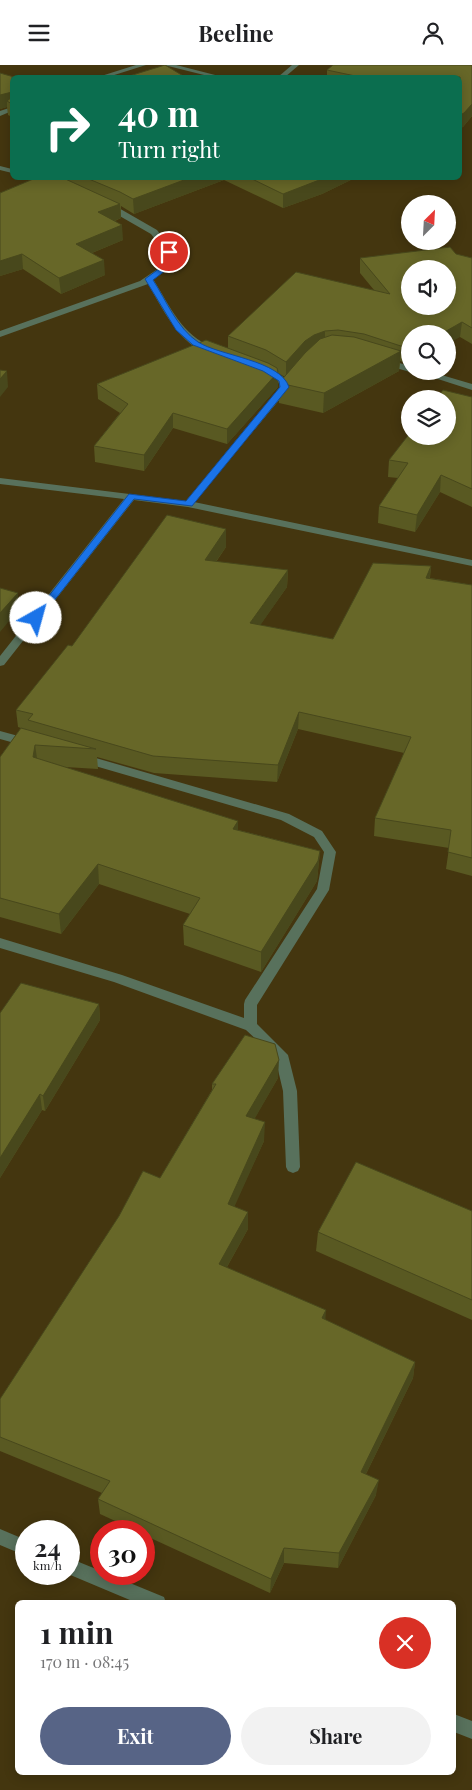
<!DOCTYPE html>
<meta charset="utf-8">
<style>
:root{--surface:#fff;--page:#f2f2f2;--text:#202124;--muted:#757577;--accent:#576486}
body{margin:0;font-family:"Playfair Display",serif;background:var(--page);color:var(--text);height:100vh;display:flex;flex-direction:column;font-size:19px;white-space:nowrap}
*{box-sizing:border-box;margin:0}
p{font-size:16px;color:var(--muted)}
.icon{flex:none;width:28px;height:28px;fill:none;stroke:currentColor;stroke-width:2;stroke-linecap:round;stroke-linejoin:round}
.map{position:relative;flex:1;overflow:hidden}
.drawer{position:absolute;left:15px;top:1535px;width:441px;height:175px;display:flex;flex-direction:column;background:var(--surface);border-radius:8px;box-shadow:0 2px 12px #0003}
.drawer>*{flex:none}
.top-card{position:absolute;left:10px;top:10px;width:452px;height:105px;border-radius:8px;box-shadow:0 2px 12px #0003;background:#0b6e4f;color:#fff;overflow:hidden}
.needle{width:32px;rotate:24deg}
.fabs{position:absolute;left:401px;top:130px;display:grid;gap:10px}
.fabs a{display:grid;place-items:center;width:55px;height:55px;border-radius:50%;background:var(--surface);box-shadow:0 2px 12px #0003;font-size:25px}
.speed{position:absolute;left:15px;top:1455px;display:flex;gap:10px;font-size:25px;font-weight:700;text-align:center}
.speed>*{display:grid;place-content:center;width:65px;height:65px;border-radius:50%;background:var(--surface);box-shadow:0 2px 12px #0003;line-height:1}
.speed small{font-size:12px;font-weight:400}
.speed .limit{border:8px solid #d22;background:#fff;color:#111}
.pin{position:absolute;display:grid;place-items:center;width:42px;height:42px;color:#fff;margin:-21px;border:2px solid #fff;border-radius:50%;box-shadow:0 1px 5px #0007}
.me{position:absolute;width:55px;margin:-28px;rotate:38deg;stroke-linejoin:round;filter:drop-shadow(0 0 4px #0008)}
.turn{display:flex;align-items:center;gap:18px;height:105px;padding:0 25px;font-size:22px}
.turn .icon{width:65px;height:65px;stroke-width:2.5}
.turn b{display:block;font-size:35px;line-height:42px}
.round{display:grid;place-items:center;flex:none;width:52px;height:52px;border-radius:26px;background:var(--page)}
.headline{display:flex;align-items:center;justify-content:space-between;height:85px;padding:0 25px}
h1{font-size:30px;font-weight:700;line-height:38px}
.primary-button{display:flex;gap:10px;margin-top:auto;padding:10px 25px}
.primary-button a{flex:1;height:58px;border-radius:30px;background:var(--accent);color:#fff;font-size:20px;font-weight:700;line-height:58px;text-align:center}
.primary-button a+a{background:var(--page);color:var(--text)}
header{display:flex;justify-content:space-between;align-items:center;height:65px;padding:0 25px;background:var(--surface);font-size:22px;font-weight:700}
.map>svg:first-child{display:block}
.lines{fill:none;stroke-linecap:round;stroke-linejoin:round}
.minor{fill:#58715c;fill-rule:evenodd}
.wall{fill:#595922}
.shaded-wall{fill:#48481c}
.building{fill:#676728;stroke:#48481c;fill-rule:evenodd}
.route{fill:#1a73e8;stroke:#114b97}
</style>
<header><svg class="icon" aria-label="menu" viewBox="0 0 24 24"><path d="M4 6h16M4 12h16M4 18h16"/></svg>Beeline<svg class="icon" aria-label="person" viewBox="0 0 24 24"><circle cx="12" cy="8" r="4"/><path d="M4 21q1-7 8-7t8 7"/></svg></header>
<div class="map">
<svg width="472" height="1725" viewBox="0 0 472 1725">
<rect width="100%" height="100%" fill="#44360f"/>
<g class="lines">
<g class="minor">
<path d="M136,0h10l-38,12h-10z"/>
<path d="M164,0h12l47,12h-11z"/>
<path d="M292,0h7l-14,12h-7z"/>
<path d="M12,42v4l-12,5v-5z"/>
<path d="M0,101l12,3v4l-12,-3z"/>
<path d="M104,138h6l47,27 15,20 1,2 -7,19 -13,8c17,27 29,57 60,68v4c-29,4 -53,-47 -65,-67l-148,53v-6l140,-50 19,-13 6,-16 -14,-18 -47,-27z"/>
<path d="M385,294l25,7v5h2l-2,1 -28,-8 -1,-2z"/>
<path d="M264,301l21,12 5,9 -96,115 278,58v6l-284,-59 -54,-7 -130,165 -4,1v-10l124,-157 -124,-15v-6l186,23 94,-114 -2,-6 -17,-10 -1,-2z"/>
<path d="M413,306h15l44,13v6z"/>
<path d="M0,666l33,9 2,3 -6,4 -29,-8z"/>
<path d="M82,689l207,60 33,17 14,21 -7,38 -72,115v19l31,31 9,36 3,76 -2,4 -5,2 -5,-2 -2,-4 -3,-76 -8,-34 -29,-27 -132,-48 -114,-34v-10l122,37 122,43v-14l1,-4 72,-111 7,-37 -10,-15 -33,-17 -203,-59 -2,-3 2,-3z"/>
<path d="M0,1464l26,11v16l-26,-11z"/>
<path d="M69,1493l32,13v3h7l56,23 2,6h-29l-69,-29z"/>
<path d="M454,1649l18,7v18l-18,-7z"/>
</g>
</g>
<g class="wall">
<path d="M472,0v51l-9,11 -3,1v-51h-133v-7z"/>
<path d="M12,12v40l-4,-2 -1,-8 -7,2z"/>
<path d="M38,112h319l-35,17 -39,14 -59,-28 -90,34 -13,-8v12l-6,3 8,19 -31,13 13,22 -44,19 -38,-25 -23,7v-83z"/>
<path d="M456,189l16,4v86l-12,-7 -50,-3v30l-10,-3 -1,10 -76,42 -44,-10v-20l6,-6 -7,-4v14l-51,57 -54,-16 -29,43 -49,-9 -1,-16 26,-33 -22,-14 -1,-15 131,-36v-12l146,-46 -14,-17v-15z"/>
<path d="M472,332v110l-32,-15 -25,40 -37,-9 1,-17 19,-28 -10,-1 1,-17z"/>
<path d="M226,464v18l-10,15 72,8 -1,17 -27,38 73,14 98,-73 -1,12 42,7v291l-26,-7 3,-21 -75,-12 1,-18 29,-65 -106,-24 -21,53 -123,-9 -57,-16 1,12 -33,-2 173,63 82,21 -3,30 -56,91 -77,-27 -1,-20 7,-11 -91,-30 -38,50 -61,-17v-160l21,-29 -3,-1 -2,-17 56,-64z"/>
<path d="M99,939l1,16 -55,91 -3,-1 -42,68v-165z"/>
<path d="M278,1013l-24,41 10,22 -30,65 14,23 -21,38 98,53 90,42 -2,16 -47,96 10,21 -38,73 -54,-5 -14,30 -126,-58v-4h-7l-37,-17 -2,-15 4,-6 -102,-42v-52l160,-221 52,-88v-6z"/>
<path d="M472,1146v109l-156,-69 2,-19z"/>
</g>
<g class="shaded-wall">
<path d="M12,27v7l-5,2v6l-7,2v-14z"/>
<path d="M472,39v12l-9,11 -3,1v-13z"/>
<path d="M192,112h32v3l-90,34 -1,-15z"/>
<path d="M327,112h30l-35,17 -39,14v-14z"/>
<path d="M120,139l1,14 -22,9 -1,-15z"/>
<path d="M122,160l1,15 -46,19 -1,-15z"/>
<path d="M22,189l1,15 -23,7v-15z"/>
<path d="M104,195l1,15 -44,19 -2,-16z"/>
<path d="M462,257l-2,15 -12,7v-10h-7z"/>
<path d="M325,266v15l-39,32v-16l19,-21 9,-6z"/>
<path d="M401,286l-2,20 -76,42 1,-20z"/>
<path d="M7,306l1,16 -8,10v-18z"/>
<path d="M278,307v15l-51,57v-15z"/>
<path d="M173,348v15l-29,43v-16z"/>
<path d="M441,410l-1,17 -25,40 2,-17z"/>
<path d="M226,464v18l-21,30v-17z"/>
<path d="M431,501l-2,18 -3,-6z"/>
<path d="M288,505l-1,17 -37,53v-17z"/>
<path d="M18,528l1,16 -19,23v-19z"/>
<path d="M299,647l-1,17 -21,53 1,-17z"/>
<path d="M35,680l3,20 -5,-8z"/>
<path d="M238,756v20l-5,-12z"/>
<path d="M320,786l-3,30 -56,91v-20z"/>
<path d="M98,799l1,20 -38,50 -2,-20z"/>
<path d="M99,939l1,16 -55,91 -2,-15z"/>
<path d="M279,995l-1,18 -32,56v-18z"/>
<path d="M40,1029l2,16 -42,68v-20z"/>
<path d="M265,1057l-1,19 -36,80v-17z"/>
<path d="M248,1147v17l-29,52v-17z"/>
<path d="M326,1245l-1,17 -3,-9z"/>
<path d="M415,1297l-2,16 -54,110 2,-16z"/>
<path d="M379,1415l-3,15 -38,73 1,-15z"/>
<path d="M284,1483v15l-14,30 1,-14z"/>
</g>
<g class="building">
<path d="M165,0l20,12h-59z"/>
<path d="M333,0h139v39l-8,9 -4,2v-38h-100l-33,-7z"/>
<path d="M0,8l14,4h-2v19v-4l-12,3z"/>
<path d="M12,32v7l-5,-3z"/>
<path d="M38,112h23l59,27 -22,8 24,13 -46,19 28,16 -45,18 -37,-24 -22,7v-68z"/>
<path d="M84,112h108l-59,22 -13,-7z"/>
<path d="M248,112h79l-44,17z"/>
<path d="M450,182l6,7 16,4v70l-10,-6 -21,12h-31v15l-46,-15 -26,-4 -13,1 -11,4 -9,6 -19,21 -20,-12 -38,-14 68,-64 94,22 -30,-36zM410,204h38v37h-38z"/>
<path d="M332,270l22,2 47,14 -77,42 -45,-10 26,-30 15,-14z"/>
<path d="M206,275l62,23 9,5 1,4 -51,57 -54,-16 -29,42 -50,-9 34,-42 -31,-20z"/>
<path d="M0,305l7,1 -7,8z"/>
<path d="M443,325l29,7v92l-31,-14 -24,40 -38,-9 29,-43 -19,-3 21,-27v3h38v-37h-12z"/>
<path d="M167,450l59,14 -21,31 83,10 -38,53 83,16 40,-76 58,3 -5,12 46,7v273l-24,-6 3,-22 -76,-12 36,-81 -112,-25 -21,53 -125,-9 -125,-36 5,-6 -17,-4 52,-65 4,1z"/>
<path d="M0,523l18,5 -18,20z"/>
<path d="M21,663l75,21 -61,-4 -2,12 205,64 -5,8 87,22 -2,10 -57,91 -78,-27 17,-27 -102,-34 -39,50 -59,-16v-141z"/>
<path d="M21,918l78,21 -56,92 -3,-2 -40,64v-145z"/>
<path d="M245,970l30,9 4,16 -33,56 19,6 -37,82 20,8 -29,52 107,46 -4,8 93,44 -54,110 18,8 -40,73 -55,-5 -13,31 -173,-80 12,-18 -110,-44v-38l119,-183 24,-45 17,7 56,-94h-4z"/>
<path d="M356,1097l116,49v89l-154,-68z"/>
</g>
<path class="route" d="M167,186l6,1 -7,18 -13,10c13,20 24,48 45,62 22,14 82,18 91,45l-97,119 -58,-7 -95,121h-6v-4l96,-122 57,7 94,-114 -1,-6 -16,-10 -70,-26 -17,-15 -31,-51 15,-11z"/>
</svg>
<div class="fabs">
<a><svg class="needle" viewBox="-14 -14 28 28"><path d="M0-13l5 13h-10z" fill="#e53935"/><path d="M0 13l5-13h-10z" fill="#757577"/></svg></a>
<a><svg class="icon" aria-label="sound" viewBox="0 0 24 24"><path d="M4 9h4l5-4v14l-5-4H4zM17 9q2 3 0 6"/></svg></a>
<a><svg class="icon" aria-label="search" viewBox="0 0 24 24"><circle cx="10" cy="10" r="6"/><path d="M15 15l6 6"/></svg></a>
<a><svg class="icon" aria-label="layers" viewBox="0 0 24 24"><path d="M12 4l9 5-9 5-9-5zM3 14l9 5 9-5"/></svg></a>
</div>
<div class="speed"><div>24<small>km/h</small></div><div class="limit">30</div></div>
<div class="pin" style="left:169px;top:187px;background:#d93025"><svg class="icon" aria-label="arrive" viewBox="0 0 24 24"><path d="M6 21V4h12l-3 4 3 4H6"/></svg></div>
<svg class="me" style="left:36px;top:553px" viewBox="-20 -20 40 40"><circle r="19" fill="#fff"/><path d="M0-13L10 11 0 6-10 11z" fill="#1a73e8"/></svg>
<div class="top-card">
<div class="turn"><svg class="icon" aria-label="right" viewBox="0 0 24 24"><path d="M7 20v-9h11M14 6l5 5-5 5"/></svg><div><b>40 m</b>Turn right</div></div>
</div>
<section class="drawer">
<div class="headline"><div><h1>1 min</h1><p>170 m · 08:45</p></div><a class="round" style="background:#d93025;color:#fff"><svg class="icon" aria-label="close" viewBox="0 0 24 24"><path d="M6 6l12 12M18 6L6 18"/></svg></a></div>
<div class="primary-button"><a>Exit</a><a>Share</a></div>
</section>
</div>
